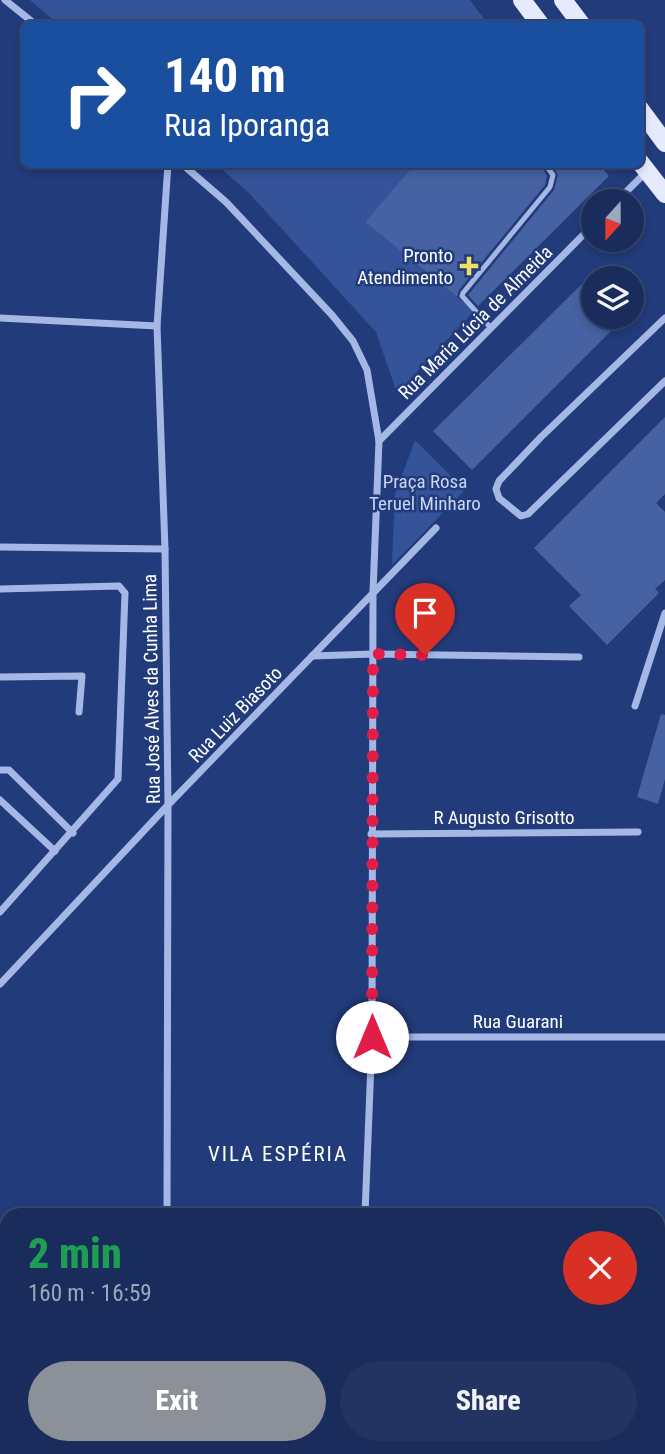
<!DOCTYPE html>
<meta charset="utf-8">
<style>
:root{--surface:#1a2c5c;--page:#233462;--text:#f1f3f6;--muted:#9fa7bb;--line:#384872;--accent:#8c9099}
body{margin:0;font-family:"Roboto Condensed",sans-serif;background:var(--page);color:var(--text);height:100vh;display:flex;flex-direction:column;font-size:26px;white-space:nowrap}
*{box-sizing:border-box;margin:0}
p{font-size:23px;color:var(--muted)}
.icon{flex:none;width:38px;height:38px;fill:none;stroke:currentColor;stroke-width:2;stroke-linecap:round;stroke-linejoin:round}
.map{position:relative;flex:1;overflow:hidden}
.side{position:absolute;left:0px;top:1208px;width:665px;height:247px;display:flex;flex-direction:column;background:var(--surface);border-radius:21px 21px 0 0;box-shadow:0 4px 10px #0003,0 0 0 2px var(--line)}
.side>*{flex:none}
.banner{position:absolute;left:21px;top:21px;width:623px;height:147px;border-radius:10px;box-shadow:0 4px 10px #0003,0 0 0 2px var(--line);background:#1a4fa0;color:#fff;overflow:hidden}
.needle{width:46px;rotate:201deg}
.tools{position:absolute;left:581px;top:189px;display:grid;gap:14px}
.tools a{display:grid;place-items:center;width:63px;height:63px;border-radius:50%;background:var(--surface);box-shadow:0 4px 10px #0003,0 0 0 2px var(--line);font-size:35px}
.pin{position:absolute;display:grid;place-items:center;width:60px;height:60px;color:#fff;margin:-72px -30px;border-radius:50% 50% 50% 0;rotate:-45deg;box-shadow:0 0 7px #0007}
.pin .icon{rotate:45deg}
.me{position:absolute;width:77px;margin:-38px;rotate:0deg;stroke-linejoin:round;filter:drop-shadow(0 0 5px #0008)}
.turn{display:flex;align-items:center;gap:24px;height:147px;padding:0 28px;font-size:32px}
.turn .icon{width:91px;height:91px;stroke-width:2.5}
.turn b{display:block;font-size:49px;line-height:60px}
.round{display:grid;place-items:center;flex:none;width:74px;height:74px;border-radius:37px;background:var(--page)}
.head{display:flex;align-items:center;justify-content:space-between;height:119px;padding:0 28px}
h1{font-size:42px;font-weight:800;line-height:52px;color:#1e9e55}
.primary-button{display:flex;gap:14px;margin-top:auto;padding:14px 28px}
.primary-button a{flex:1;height:80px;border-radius:42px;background:var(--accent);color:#fff;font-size:28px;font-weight:800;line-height:80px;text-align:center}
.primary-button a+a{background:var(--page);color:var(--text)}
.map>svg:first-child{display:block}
.green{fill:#355398}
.building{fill:#4662a2}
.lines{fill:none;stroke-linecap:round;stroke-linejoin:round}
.lane{stroke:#a5b8e5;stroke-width:5}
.street{stroke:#a5b8e5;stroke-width:7}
.primary{stroke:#e5ebfd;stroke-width:18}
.route{stroke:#e11d48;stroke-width:12;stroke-dasharray:0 21.6}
.poi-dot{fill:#f1de67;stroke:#223b7a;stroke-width:2.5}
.labels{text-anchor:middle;stroke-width:5;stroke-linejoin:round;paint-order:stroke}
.poi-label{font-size:19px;fill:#fff;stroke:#223b7a;text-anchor:end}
.street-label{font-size:19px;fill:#fff;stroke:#223b7a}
.park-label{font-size:19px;fill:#c8d5f4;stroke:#223b7a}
.neighbourhood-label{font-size:21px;letter-spacing:2px;fill:#fff;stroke:#223b7a}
</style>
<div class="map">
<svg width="665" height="1454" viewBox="0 0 665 1454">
<rect width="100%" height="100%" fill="#223b7a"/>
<g class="green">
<path d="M30,0h440l18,24h-430z"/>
<path d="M217,165h198l-50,57 109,89 -77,82 -21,-61 -127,-139z"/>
<path d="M415,440l50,50 -73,75 3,-71z"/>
</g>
<g class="building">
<path d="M415,164h125l7,12 -2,9 -86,105 -2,7 -92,-75z"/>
<path d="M552,164h47l10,12 -131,130 -10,-11 86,-105 4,-15z"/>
<path d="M593,273v44h32l-153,153 -39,-39z"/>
<path d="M665,417v77l-9,9 9,9v68l-10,9 4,4 -52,52 -38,-39 12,-11 -47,-47z"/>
<path d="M661,714l4,1v64l-7,25 -21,-7z"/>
</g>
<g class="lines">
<path class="lane" d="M491,328l-29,-32 1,-3 87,-106 3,-12 -8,-11"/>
<g class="street">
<path d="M5,0l30,24"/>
<path d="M182,164l44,38 106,113 21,26 14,29 12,71 -6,151 -1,445 -7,177"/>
<path d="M617,201l30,-30"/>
<path d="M0,318l157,8"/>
<path d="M665,318l-124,119 -42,44 -3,8 3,9 22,18 7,-2 137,-133"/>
<path d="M379,441l214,-216"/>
<path d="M0,547l165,2"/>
<path d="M0,589l119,-3 6,7 -7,186 -118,133"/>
<path d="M312,656l61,-2 206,3"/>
<path d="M0,677l82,-1 -3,36"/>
<path d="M635,706l30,-93"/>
<path d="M0,770h9l64,63"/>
<path d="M0,800l55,51"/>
<path d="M371,834l267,-2"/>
<path d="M0,984l168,-179 268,-277"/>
<path d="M372,1037h293"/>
<path d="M167,1214l1,-409 -3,-256 -8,-223 11,-162"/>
<path d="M658,1240h7"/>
<path d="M0,1420l7,7"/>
<path d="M28,1447l7,7"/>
<path d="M163,1454v-7"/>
<path d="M361,1454v-7"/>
<path d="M572,1454l1,-7"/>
</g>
<g class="primary">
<path d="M522,0l18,24"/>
<path d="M563,0l18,24"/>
<path d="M640,109l25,34"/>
<path d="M640,162l25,32"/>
</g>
</g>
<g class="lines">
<path class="route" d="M372,1037l1,-383 52,1"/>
</g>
<path class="poi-dot" d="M465.5 255.5h7v7h7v7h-7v7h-7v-7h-7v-7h7z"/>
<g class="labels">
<g class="poi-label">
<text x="453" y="262">Pronto<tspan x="453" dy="22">Atendimento</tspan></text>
</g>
<g class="street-label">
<text transform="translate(475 322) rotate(-45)" y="7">Rua Maria Lúcia de Almeida</text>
<text transform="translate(151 689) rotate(-91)" y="7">Rua José Alves da Cunha Lima</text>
<text transform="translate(235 714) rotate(-46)" y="7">Rua Luiz Biasoto</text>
<text x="504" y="824">R Augusto Grisotto</text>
<text x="518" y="1028">Rua Guarani</text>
</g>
<g class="park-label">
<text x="425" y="488">Praça Rosa<tspan x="425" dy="22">Teruel Minharo</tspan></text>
</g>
<g class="neighbourhood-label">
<text x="278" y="1161">VILA ESPÉRIA</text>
</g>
</g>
</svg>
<div class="tools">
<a><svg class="needle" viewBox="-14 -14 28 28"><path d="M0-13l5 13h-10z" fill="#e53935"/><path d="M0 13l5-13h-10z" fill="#9fa7bb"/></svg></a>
<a><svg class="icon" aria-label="layers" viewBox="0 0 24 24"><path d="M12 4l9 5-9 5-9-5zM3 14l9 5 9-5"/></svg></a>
</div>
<div class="pin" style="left:425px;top:655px;background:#d93025"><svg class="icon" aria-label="arrive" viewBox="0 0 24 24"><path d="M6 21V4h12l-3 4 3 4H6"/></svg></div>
<svg class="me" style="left:372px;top:1037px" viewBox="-20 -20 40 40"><circle r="19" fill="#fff"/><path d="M0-13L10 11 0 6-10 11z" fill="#e11d48"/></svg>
<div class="banner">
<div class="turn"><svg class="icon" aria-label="right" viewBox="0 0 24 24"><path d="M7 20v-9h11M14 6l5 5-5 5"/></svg><div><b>140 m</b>Rua Iporanga</div></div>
</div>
<section class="side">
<div class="head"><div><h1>2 min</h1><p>160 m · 16:59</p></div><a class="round" style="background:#d93025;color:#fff"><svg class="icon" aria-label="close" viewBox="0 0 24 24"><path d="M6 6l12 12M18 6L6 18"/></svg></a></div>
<div class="primary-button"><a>Exit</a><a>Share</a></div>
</section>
</div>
